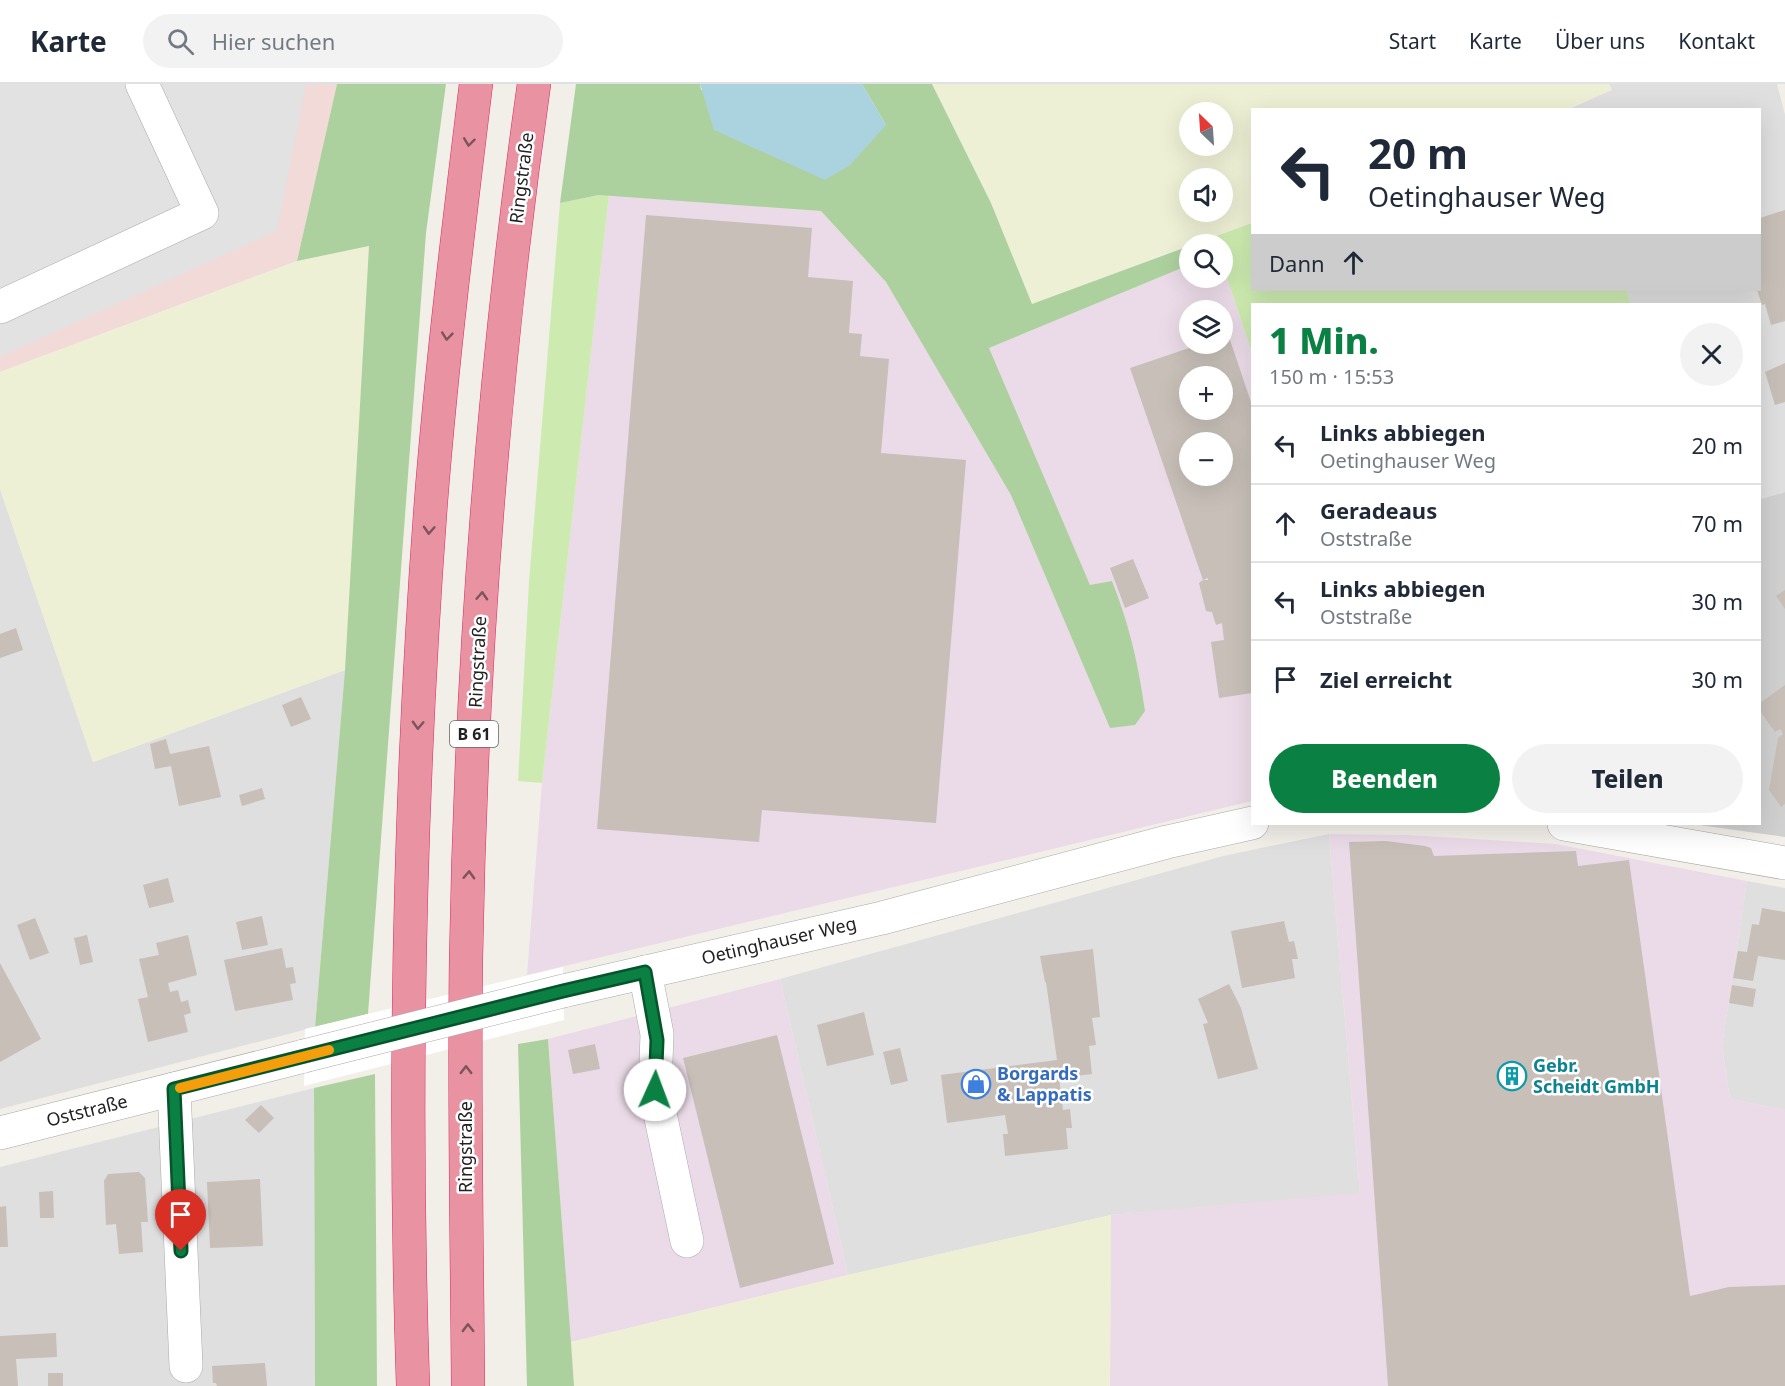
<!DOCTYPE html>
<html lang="de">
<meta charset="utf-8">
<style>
:root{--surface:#fff;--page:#f2f2f3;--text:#1f2937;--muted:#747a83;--line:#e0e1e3;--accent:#0b8043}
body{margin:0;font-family:"Noto Sans",sans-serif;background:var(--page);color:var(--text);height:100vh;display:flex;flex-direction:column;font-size:22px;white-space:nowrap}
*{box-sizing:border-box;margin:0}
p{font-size:20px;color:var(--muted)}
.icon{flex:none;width:33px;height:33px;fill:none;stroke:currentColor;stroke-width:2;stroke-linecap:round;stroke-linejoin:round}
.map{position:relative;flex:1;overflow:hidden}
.details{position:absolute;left:1251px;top:219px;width:510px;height:522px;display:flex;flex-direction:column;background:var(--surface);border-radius:0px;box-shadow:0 6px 24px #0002}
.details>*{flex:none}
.banner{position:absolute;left:1251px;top:24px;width:510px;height:183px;border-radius:0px;box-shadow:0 6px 24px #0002;background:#fff;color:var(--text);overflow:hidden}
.needle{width:39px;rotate:335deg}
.controls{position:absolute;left:1179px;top:18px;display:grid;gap:12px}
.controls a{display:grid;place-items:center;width:54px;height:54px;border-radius:50%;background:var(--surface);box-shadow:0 6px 24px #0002;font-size:30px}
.pin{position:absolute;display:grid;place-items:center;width:51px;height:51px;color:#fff;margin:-62px -26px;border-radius:50% 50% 50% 0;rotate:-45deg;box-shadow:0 0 6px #0007}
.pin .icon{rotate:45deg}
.me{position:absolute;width:66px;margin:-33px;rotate:2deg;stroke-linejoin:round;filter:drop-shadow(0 0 4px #0008)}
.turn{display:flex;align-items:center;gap:21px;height:126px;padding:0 18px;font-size:27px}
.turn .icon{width:78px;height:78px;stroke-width:2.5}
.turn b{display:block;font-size:42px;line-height:51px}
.then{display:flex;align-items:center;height:57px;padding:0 18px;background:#0003;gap:12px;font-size:22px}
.round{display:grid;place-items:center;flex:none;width:63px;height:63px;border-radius:32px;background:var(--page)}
.headline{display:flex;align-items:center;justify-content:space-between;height:102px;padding:0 18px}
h1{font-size:36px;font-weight:800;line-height:45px;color:var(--accent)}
.cta{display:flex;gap:12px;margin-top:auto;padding:12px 18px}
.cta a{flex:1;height:69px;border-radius:36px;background:var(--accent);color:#fff;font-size:24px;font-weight:800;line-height:69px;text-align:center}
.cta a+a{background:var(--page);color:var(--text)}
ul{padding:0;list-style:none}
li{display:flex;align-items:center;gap:18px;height:78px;padding:0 18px;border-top:2px solid var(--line)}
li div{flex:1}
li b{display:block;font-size:22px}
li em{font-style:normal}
header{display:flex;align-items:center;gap:36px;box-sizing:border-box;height:84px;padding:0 30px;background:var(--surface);border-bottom:2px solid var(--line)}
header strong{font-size:28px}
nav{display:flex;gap:33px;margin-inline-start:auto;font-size:21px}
.search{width:420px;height:54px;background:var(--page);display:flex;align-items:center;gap:15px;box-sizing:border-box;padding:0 21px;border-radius:33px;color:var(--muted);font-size:22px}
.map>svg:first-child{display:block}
.residential{fill:#e0dfdf}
.commercial{fill:#f2dad9}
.industrial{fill:#ebdbe8;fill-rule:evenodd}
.religious{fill:#d0d0d0}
.farmland{fill:#eef0d5;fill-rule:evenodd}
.grass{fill:#cdebb0}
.forest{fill:#add19e}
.parking{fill:#e2e2e2}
.water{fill:#aad3df}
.pier{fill:#fff}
.building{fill:#c7bfb8;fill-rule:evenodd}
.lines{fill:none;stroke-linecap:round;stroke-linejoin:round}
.minor-casing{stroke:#a9a9a9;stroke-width:34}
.highway-casing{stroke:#dc2a67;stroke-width:34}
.minor{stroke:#fff;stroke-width:33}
.highway{stroke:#e892a2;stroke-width:33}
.minor-bridge-casing{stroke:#a9a9a9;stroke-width:34;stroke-linecap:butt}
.minor-bridge{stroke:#fff;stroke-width:33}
.oneway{stroke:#7b545c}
.route-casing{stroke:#07532c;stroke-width:15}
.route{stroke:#0b8043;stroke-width:10}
.slow{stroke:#f59e0b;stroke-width:10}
.labels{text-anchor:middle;stroke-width:5;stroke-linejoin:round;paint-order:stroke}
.shield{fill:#fff;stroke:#646464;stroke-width:1.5}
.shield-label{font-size:16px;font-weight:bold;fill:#222}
.street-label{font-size:18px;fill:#222;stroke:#fff}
.culture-label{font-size:18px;font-weight:bold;fill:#0d838f;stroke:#fff;text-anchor:start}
.shop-label{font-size:18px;font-weight:bold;fill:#366cbe;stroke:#fff;text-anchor:start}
</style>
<header>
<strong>Karte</strong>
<div class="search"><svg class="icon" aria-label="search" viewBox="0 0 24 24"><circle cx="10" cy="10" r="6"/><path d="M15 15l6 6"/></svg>Hier suchen</div>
<nav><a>Start</a><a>Karte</a><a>Über uns</a><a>Kontakt</a></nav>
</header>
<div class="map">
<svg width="1785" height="1302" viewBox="0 0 1785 1302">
<rect width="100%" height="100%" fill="#f2efe9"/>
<g class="residential">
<path d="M1609,0h168l8,31v377l-24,8 -1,-5v-191h-129l-5,-14h134v-180h-193l44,-20z"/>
<path d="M0,405l93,273 252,-92 -30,357 -315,82z"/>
<path d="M1329,750l31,360 -249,21 -263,60 -68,-296 443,-123z"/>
<path d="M1747,797l38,7v222l-55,-11 -8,-53z"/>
<path d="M314,1004l1,298h-315v-219z"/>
</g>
<path class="commercial" d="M0,0h337l-40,177 -297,111z"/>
<g class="industrial">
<path d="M609,111l212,16 65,71 54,86 249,-103 1,13h32l1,-12 29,87v448l-725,174 15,-192zM1190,226h32v34h-32zM1190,292h32v34h-32zM1190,358h32v34h-32z"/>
<path d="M1329,750l79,1 148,9 191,37 -25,165 8,53 55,11v276h-675l1,-171 249,-22z"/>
<path d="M780,895l68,296 -277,67 -23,-303z"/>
</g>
<path class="religious" d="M1785,408v345l-93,-13h68v-329l2,4z"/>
<g class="farmland">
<path d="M932,0h677l3,6 -47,19 -313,1v113l-62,21 -158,61 -41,-102zM1190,28h32v34h-32zM1190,94h32v34h-32z"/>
<path d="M369,162l-24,424 -252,92 -93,-273v-117l297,-111z"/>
<path d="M1111,1131l-1,171h-536l-3,-44 277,-67z"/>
</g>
<g class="grass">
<path d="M599,111h10l-67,588 -24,-2 11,-199 31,-379z"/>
<path d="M1252,139v67h374l5,14h-379v49l-29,-87 -1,-22h-8l-3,-6z"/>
</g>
<g class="forest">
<path d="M337,0h109l-20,149 -58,781 -53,13 30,-357 24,-424 -72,15z"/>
<path d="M576,0h124l1,6 185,35 -24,-41h70l59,119 41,101 157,-58v19l-200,83 101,237 22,-4c18,46 26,82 33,130l-10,14 -25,3 -99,-233 -125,-213 -65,-71 -222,-16 -39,8z"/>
<path d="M548,955l23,303 3,44h-47l-9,-342z"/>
<path d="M375,990l2,312h-62l-1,-298z"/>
</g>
<path class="parking" d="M0,0h306l-29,147 -277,126z"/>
<path class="water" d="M700,0h162l24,41 -36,40 -25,15 -111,-50z"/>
<path class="pier" d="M563,883l1,53 -260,66 1,-57z"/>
<g class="building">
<path d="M1785,126v111l-14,4 -6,-21 -3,1 -5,-15h3v-72z"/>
<path d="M646,131l166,13 -4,49 45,4 -4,52 13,1 -2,22 29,3 -8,94 85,7 -30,363 -174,-13 -3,32 -162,-13z"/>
<path d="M1228,250l24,71v288l-33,5 -8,-56 13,-2 -2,-17 -6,2 -4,-13 -6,-1 -7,-28 4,-3h5v-2l-5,2 -73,-212 71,-24h21v-8zM1190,292h32v34h-32zM1190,358h32v34h-32z"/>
<path d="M1785,279v39l-10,3 -10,-33z"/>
<path d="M1133,475l16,39 -24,10 -15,-40z"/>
<path d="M1785,506v19l-9,-13z"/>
<path d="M16,544l7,22 -23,8v-24z"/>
<path d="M1785,601v119l-4,3 -12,-17 9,-52 5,-4 -3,-5 -5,3 -15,-21v-8z"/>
<path d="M301,613l10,22 -20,8 -9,-22z"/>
<path d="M166,655l4,15 39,-8 12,51 -42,9 -8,-40 -16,3 -5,-25z"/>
<path d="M262,704l3,11 -23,7 -3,-11z"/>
<path d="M1386,757l39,5 6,2 3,8 142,-5 2,15 51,-6 61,436 39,-9 56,-2v101h-397l-39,-544z"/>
<path d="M168,794l6,24 -25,6 -6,-23z"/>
<path d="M1762,824l23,4v48l-27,-4 -5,25 -20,-3 5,-27 9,1 5,-28 7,1z"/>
<path d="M262,832l6,29 -26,5 -6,-28z"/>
<path d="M35,834l14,35 -19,7 -13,-35z"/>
<path d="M1284,837l5,21 5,-1 4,18h-6l3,19 -53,10 -11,-57z"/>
<path d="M87,851l6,27 -13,3 -6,-27z"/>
<path d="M188,851l9,40 -29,8 2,9 8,-2 3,12 7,-2 3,13 -7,2 4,17 -40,10 -10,-43 10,-2 -9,-38 20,-4 -3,-12z"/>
<path d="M282,864l4,20 7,-1 3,16 -6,1 3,16 -58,11 -11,-51z"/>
<path d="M1093,865l7,68 -8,1 4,27 -7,1 3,28 -33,4 4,32 7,-1 2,19h-6l2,21 -63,7 -2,-22h5l-3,-19 -58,8 -6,-48 116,-15 -11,-78h-1l-5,-26z"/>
<path d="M0,879l41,76 -41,23z"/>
<path d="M1229,900l12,24 17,61 -40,10 -15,-55 5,-1 -10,-24z"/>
<path d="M1732,901l24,4 -3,18 -24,-4z"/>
<path d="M864,928l10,43 -47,11 -10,-41z"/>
<path d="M777,951l57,229 -94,24 -57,-230z"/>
<path d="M595,960l5,25 -27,5 -5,-24z"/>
<path d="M900,964l8,33 -17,4 -8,-33z"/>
<path d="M261,1021l13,13 -15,15 -14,-13z"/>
<path d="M139,1088l6,6 3,44h-7l2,30 -24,2 -3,-30 -10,1 -2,-44 4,-7z"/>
<path d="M260,1095l3,67 -53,2 -3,-66z"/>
<path d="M53,1107l1,27h-14l-1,-26z"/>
<path d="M6,1122l2,41h-8v-40z"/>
<path d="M56,1249l1,24 -41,2 2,27h-18v-50z"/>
<path d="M265,1279l2,23h-50l-1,-3h-3l-1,-17z"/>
<rect x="48" y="1289" width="15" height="13"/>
</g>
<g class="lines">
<g class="minor-casing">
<g id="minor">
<path d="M0,223l202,-94 -60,-129"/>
<path d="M1564,740l221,39"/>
<path d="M645,888l12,62 -2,56 32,151"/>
<path d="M563,907l319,-73 285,-76 85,-19"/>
<path d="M174,1005l12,277"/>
<path d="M0,1049l304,-77"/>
</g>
</g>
<g class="highway-casing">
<g id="highway">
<path d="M413,1302c-10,-295 -4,-591 18,-885 11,-139 28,-278 45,-417"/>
<path d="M468,1302c-1,-142 -4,-284 -2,-426 5,-292 27,-587 68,-876"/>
</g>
</g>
<use href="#minor" class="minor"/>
<use href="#highway" class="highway"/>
<g class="minor-bridge-casing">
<path id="minor-bridge" d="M304,972l259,-65"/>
</g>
<use href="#minor-bridge" class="minor-bridge"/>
</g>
<defs><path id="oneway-chevron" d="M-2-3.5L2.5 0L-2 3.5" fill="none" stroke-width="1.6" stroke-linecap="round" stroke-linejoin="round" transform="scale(1.5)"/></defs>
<g class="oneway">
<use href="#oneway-chevron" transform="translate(469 58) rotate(97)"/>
<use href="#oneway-chevron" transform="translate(447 252) rotate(96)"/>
<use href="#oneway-chevron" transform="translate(429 446) rotate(93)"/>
<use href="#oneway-chevron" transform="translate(482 512) rotate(-87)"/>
<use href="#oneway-chevron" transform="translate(418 641) rotate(92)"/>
<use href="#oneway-chevron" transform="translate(469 791) rotate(-88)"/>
<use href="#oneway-chevron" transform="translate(466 986) rotate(-90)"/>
<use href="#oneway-chevron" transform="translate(468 1244) rotate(-91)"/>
</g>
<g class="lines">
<g class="route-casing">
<path id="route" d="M181,1167l-7,-162 389,-98 82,-19 12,68 -2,50"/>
</g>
<use href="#route" class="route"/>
<path class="slow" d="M180,1004l149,-38"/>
</g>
<defs>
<g id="building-ring" transform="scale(1.5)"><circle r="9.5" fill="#fff" stroke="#0f9aa8" stroke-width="1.5"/><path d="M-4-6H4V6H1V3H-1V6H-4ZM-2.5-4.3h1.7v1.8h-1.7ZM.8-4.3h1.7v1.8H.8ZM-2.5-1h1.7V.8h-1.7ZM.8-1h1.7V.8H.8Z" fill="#0f9aa8"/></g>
<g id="shop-ring" transform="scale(1.5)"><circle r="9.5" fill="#fff" stroke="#3f7fe0" stroke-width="1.5"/><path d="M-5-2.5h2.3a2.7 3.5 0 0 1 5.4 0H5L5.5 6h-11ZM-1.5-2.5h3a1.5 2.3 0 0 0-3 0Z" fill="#3f7fe0"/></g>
</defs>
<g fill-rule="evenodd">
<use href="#building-ring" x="1512" y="992"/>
<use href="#shop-ring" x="976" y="1000"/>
</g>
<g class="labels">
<rect class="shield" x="450" y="637" width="48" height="26" rx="4.5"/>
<g class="shield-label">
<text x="474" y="656">B 61</text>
</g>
<g class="street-label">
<text transform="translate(522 94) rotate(-83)" y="6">Ringstraße</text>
<text transform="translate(478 578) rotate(-87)" y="6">Ringstraße</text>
<text transform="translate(779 857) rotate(-13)" y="6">Oetinghauser Weg</text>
<text transform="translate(87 1027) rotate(-14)" y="6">Oststraße</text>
<text transform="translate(466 1063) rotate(-90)" y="6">Ringstraße</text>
</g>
<g class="culture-label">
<text x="1533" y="988">Gebr.<tspan x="1533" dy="21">Scheidt GmbH</tspan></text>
</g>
<g class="shop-label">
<text x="997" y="996">Borgards<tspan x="997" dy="21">&amp; Lappatis</tspan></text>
</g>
</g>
</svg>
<div class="controls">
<a><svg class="needle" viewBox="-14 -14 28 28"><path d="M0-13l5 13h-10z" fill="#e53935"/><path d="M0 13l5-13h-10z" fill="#747a83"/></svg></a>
<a><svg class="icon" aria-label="sound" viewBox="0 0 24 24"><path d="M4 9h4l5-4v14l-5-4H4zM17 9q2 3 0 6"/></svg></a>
<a><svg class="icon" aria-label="search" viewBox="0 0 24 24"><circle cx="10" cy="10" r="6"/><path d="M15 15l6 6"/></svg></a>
<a><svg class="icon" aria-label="layers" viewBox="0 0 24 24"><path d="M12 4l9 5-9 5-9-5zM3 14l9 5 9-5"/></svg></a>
<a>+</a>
<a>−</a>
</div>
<div class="pin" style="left:181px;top:1167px;background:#d93025"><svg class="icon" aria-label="arrive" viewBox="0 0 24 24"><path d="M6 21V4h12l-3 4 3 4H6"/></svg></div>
<svg class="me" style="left:655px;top:1006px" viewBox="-20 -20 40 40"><circle r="19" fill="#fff"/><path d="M0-13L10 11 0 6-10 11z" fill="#0b8043"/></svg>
<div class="banner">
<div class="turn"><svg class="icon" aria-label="left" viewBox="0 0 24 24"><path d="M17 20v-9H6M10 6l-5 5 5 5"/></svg><div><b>20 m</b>Oetinghauser Weg</div></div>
<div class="then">Dann<svg class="icon" aria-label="ahead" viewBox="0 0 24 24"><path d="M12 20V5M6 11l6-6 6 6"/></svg></div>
</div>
<section class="details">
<div class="headline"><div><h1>1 Min.</h1><p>150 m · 15:53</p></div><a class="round"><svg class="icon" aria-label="close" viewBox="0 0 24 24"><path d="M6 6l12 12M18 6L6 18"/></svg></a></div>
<ul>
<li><svg class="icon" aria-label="left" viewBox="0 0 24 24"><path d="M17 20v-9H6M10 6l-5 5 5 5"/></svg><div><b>Links abbiegen</b><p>Oetinghauser Weg</p></div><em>20 m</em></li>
<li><svg class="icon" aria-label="ahead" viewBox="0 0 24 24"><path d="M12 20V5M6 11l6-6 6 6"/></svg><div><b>Geradeaus</b><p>Oststraße</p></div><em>70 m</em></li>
<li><svg class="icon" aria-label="left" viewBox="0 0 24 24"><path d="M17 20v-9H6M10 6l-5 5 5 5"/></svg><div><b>Links abbiegen</b><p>Oststraße</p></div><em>30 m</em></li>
<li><svg class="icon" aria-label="arrive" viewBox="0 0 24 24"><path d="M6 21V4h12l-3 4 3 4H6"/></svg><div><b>Ziel erreicht</b></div><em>30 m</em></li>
</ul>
<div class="cta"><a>Beenden</a><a>Teilen</a></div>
</section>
</div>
